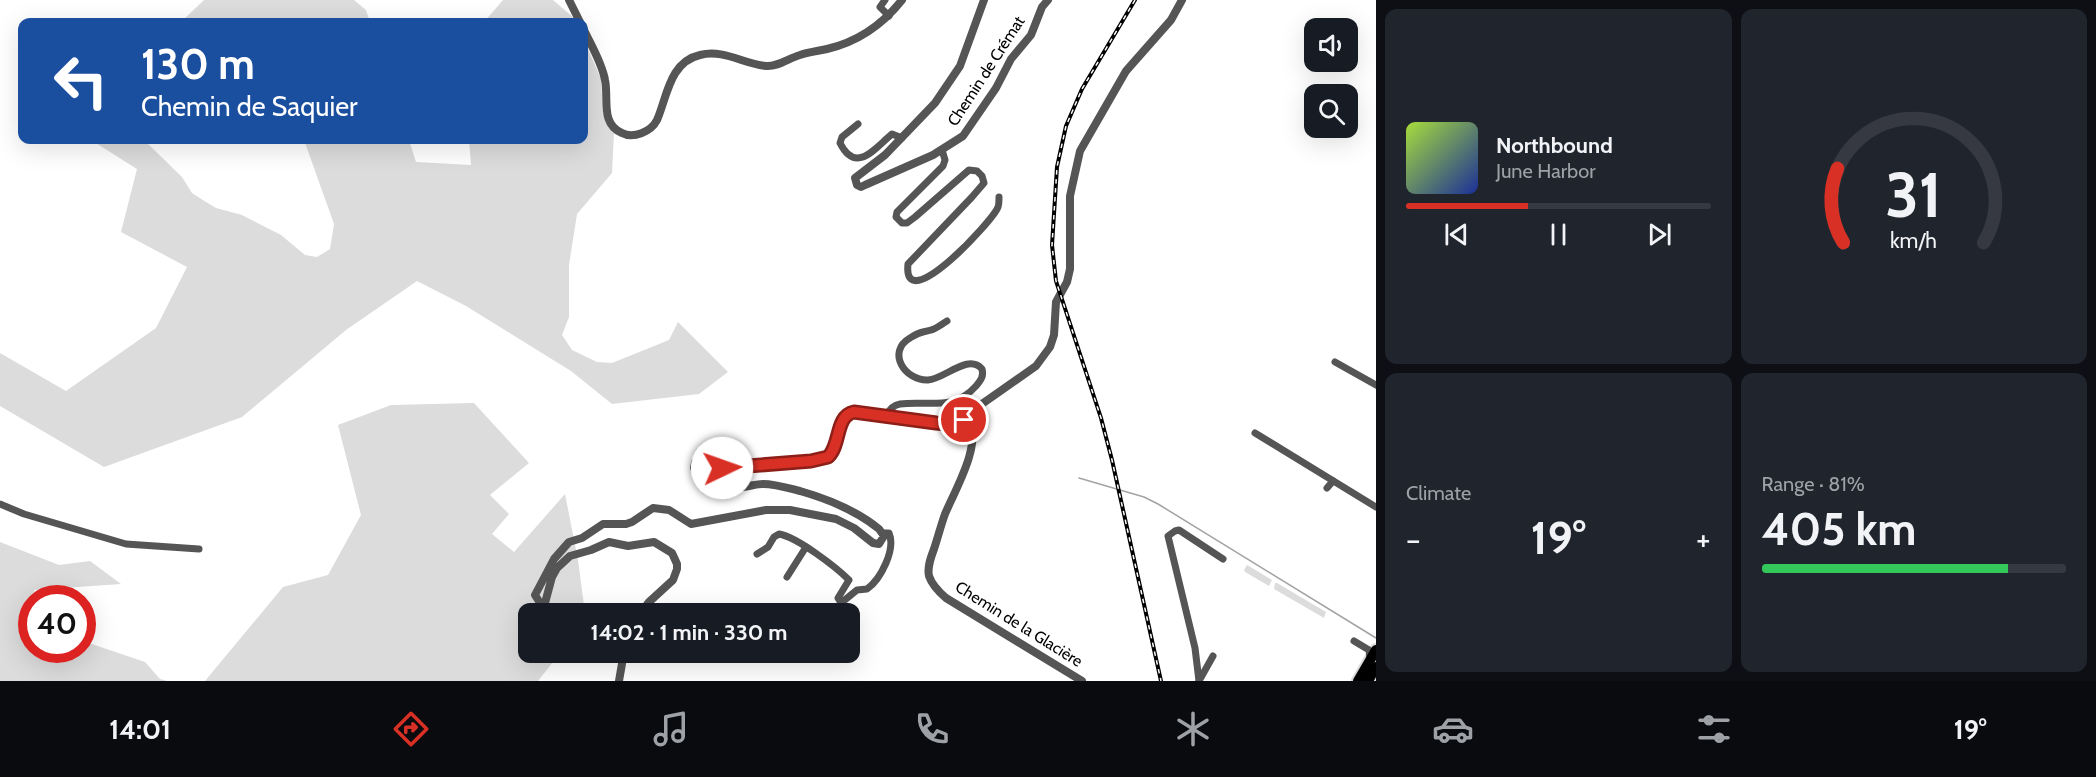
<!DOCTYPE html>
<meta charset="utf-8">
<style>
:root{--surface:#171b24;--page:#20242c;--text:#f1f3f6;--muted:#9ea1a6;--line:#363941;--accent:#d93025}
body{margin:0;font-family:Cabin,sans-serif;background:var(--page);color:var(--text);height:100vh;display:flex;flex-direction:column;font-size:22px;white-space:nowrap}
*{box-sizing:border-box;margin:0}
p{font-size:20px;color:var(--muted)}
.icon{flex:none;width:33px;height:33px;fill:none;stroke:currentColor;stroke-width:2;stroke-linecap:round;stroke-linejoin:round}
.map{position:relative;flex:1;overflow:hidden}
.sheet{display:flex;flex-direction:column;gap:9px;padding:9px;background:#0d0f14;width:720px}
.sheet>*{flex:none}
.banner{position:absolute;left:18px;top:18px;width:570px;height:126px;border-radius:12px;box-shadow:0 6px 24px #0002;background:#1a4fa0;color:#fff;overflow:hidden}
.controls{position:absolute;left:1304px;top:18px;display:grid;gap:12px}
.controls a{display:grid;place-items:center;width:54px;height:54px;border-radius:12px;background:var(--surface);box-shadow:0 6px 24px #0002;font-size:30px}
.speed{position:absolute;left:18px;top:585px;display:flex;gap:12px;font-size:30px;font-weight:700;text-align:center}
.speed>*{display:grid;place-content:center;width:78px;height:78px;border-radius:50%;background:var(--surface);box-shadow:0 6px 24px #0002;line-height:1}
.speed .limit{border:9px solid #d22;background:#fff;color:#111}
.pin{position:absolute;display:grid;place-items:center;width:51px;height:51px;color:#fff;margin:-26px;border:3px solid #fff;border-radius:50%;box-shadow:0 2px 6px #0007}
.me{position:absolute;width:66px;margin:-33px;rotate:87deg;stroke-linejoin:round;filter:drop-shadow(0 0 4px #0008)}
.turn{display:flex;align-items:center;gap:21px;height:126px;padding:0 24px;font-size:27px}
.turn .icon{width:78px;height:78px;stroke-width:2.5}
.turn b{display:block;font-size:42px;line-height:51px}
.big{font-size:45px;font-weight:700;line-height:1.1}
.sheet .tile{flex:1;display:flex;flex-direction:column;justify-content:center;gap:9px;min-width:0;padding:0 21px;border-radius:12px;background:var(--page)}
.sheet .dial{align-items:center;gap:0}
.dial svg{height:156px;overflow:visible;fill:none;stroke:var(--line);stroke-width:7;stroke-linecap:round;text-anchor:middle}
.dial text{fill:var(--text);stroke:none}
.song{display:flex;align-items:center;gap:18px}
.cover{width:72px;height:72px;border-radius:9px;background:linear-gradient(135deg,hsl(80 70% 55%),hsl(230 70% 35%))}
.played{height:6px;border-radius:3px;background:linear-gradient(90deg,var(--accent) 40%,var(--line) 40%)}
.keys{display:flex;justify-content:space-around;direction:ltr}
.heat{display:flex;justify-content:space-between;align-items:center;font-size:33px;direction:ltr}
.charge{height:9px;border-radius:4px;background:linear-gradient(90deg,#34c759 81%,var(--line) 0)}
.sheet .tiles{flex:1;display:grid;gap:9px;grid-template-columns:repeat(2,1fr)}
.trip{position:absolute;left:518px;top:603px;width:342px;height:60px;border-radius:12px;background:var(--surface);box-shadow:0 6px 24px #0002;font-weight:700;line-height:60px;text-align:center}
.menu{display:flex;height:96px;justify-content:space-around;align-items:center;background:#090b0e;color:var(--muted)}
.menu .icon{width:42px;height:42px}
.menu .active{color:var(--accent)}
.menu b{font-size:27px;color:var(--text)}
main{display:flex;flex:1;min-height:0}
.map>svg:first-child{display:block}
</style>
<main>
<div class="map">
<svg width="1376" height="681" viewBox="0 0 1376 681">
<rect width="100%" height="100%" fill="#fff"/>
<g fill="#dcdcdc">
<path d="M204,0h150l12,10 4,12h-189z"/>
<path d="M503,0h50l21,18 1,4h-91z"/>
<path d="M584,40l17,39 2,33 11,21 -2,40 -35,41 -8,51v52l-7,18 10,15 25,12 15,1 57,-23 9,-18 50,50 -29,22 -87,10 -41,-33 -105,-65 -49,-25 -71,49 -104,87 -138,50 -104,-61v-53l66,38 90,-63 31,-61 -66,-35 16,-63 -46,-29h53l38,37 10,16 14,9 10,6 26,7 39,20 24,20 12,2 13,-8 4,-25 -30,-84h105l7,22 55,3 -2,-25h115z"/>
<path d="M474,403l55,60 -39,32 19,19 -17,20 22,18 51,-58 13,66 7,53 -57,1v38l32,1 -22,28h-333l78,-94 45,-12 33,-60 -23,-90 53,-20z"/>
<path d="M0,542l59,23 31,-4 31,23 -87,6 2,8h-4v52h50l1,-9 62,21 15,17 7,2h-167z"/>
<path d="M1247,565l25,15 -3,6 -24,-14 -1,-2z"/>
<path d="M1275,583h2l49,29 -2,6 -50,-29z"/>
</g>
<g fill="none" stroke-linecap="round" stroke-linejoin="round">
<path stroke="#a3a3a3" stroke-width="1.5" d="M1079,478l65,19 14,7 218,134"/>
<g stroke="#dbdbdb" stroke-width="14">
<g id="primary">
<path d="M1358,681l18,-31"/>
<path d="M1368,681l8,-14"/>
</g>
</g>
<g stroke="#555" stroke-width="7">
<path d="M885,0l-5,7 9,9"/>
<path d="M858,124l-16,13 -2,6c16,32 35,5 52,-9l10,4"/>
<path d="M942,150l3,10 -2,6 -46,46 -1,5 6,6h5l8,-6 54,-47 8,1 5,5 2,7 -12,14 -64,67c-6,55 85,-43 90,-57 1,-1 1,-9 1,-10"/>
<path d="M1335,362l41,23"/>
<path d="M886,416c3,-6 7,-11 14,-12 28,-4 53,8 76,-18 5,-6 8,-10 6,-17 -14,-16 -37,10 -54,11 -23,1 -42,-28 -18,-42 10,-7 11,-5 21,-8 5,-1 11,-6 16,-9"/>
<path d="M1255,433l121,74"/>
<path d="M1327,488l6,-7"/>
<path d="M0,504l24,10 102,30 73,5"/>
<path d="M757,554l11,-7 6,-10 5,-3c18,3 57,33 70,46l-11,18 3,5 16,-13 10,-1c14,-10 29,-40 22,-56h-6"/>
<path d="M787,577l19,-30"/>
<path d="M1354,641l15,9 1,9"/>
<path d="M1199,681l-4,-33 -27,-112 7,-5 4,-1 44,29"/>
<path d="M1199,681l14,-25"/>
</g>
<g stroke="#555" stroke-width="8">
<path d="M569,0l11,22"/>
<path d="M984,0l-24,66 -25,37 -50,52 -30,23 2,7 4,2 4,-2 68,-30 30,-19 33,-48 15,-29 20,-24 11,-28 6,-7"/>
<path d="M584,30c7,15 18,33 21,50 4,18 -5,44 17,53 11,6 29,-1 35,-13 10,-22 12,-58 43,-65 24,-6 43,9 66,11 12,1 23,-8 34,-11 9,-3 18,-4 27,-6 30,-7 56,-25 75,-49"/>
<path d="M969,419l10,-13 57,-40 14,-19 4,-12 2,-33 11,-20 3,-13v-73l10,-45 46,-80 45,-51 11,-20"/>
<path d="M969,419c13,26 -13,69 -24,95 -4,11 -7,23 -11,35 -3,8 -7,18 -5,27 3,9 10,16 17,22l136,83"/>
<path d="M640,614l9,-12 24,-22 4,-11v-5l-5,-11 -18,-11 -26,4 -19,-4 -18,8 -21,6 -13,12 -5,9 -7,26h-5l-5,-8 19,-36 15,-17 13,-4 21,-14h23l6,-2 21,-14 16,2 22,14 75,-14h24l46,9 18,9 19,15 6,1 5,-8 -5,-7c-22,-18 -51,-30 -79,-38 -12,-3 -25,-7 -37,-7 -8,0 -15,3 -23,3 -15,-1 -38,-5 -46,-19l1,-6 7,-1 20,7 101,-9c18,-7 15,-28 22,-43l9,-4 93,12 22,-5"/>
<path d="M619,681l5,-29"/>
</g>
<use href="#primary" stroke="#000" stroke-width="10"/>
<g stroke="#000" stroke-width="4">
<path id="rail" d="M1135,0l-53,89 -16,37 -9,41 -5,78 4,36 45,137 11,42 49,221"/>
</g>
<use href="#rail" stroke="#fff" stroke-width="1.5" stroke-dasharray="4.5" stroke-linecap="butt"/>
</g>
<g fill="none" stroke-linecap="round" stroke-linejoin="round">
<g stroke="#8d1f18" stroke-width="15">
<path id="route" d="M722,468l89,-7 17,-4c13,-12 7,-41 26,-45l82,11 11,1 17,-4"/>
</g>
<use href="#route" stroke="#d93025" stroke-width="10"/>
</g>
<g text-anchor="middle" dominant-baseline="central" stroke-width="4.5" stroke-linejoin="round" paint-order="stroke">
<g font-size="16" fill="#000" stroke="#fff">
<text transform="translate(986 71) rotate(-57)">Chemin de Crémat</text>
<text transform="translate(1019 624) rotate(32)">Chemin de la Glacière</text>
</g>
</g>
</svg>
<div class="controls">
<a><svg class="icon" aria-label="sound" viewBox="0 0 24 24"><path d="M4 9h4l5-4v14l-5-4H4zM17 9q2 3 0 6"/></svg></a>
<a><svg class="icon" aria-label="search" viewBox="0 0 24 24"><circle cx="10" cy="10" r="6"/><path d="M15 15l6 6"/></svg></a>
</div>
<div class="speed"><div class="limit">40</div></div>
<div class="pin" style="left:964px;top:420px;background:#d93025"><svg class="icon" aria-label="arrive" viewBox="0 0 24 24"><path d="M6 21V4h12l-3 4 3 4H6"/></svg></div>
<svg class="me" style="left:722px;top:468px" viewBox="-20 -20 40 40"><circle r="19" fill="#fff"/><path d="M0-13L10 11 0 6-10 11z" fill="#d93025"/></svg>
<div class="trip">14:02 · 1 min · 330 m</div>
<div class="banner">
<div class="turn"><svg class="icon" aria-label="left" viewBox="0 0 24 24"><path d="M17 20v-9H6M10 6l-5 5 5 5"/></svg><div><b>130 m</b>Chemin de Saquier</div></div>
</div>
</div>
<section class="sheet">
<div class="tiles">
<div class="tile">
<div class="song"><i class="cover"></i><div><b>Northbound</b><p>June Harbor</p></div></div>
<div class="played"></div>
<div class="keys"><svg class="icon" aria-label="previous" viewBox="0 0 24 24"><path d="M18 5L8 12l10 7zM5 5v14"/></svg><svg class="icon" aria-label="pause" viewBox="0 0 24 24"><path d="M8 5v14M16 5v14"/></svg><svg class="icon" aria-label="next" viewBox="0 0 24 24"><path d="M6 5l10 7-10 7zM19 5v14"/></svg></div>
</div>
<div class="tile dial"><svg viewBox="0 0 100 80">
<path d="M14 69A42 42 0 1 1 86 69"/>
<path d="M14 69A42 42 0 0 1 11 31" stroke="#d93025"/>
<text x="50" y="56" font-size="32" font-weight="700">31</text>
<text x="50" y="72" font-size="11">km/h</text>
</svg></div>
<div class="tile"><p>Climate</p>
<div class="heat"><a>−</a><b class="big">19°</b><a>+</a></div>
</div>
<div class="tile"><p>Range · 81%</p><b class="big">405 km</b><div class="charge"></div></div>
</div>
</section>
</main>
<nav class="menu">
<b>14:01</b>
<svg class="icon active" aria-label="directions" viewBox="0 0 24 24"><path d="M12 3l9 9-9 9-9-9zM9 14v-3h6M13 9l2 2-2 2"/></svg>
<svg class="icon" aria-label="music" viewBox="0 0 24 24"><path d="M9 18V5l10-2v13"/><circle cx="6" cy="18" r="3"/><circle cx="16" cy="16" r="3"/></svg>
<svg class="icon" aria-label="phone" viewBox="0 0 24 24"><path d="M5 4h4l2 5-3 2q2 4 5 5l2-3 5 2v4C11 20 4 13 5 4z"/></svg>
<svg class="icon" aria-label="climate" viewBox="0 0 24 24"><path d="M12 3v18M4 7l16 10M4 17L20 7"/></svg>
<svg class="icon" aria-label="car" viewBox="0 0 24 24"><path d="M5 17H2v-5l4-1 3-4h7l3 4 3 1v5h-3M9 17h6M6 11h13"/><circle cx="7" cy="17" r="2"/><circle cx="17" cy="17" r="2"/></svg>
<svg class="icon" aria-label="filters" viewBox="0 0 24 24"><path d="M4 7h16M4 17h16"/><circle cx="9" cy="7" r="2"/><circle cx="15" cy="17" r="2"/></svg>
<b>19°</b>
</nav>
